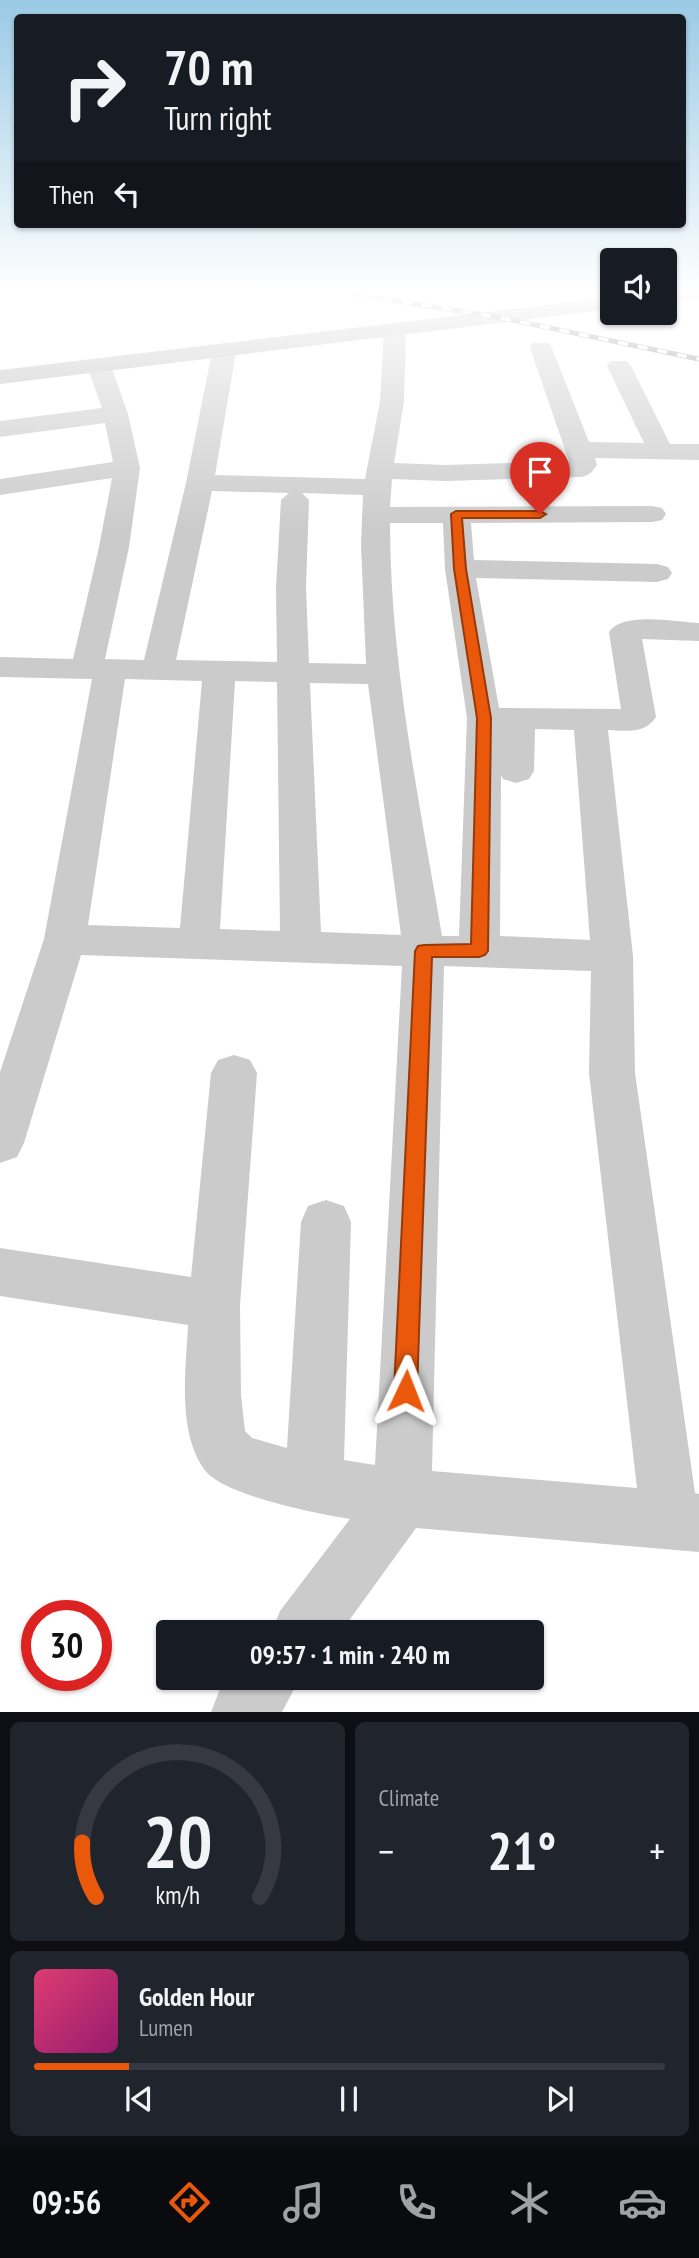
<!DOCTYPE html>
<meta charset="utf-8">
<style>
:root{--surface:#171b24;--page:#20242c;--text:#f1f3f6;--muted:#9ea1a6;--line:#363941;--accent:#ea580c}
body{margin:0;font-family:"PT Sans Narrow",sans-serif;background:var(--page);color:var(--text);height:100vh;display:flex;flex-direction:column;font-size:26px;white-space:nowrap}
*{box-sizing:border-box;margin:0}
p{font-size:23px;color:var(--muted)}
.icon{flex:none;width:38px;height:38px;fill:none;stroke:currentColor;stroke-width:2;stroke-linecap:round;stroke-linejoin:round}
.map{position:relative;height:1712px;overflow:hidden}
.side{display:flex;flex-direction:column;gap:10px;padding:10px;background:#0d0f14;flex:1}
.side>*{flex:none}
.hud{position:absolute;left:14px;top:14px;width:672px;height:214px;border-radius:7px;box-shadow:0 2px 5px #0004;background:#171b24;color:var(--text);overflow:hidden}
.buttons{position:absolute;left:600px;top:248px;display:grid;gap:14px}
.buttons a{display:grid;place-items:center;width:77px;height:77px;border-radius:7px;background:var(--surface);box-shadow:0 2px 5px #0004;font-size:35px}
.speed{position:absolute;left:21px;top:1600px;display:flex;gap:14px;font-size:35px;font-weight:700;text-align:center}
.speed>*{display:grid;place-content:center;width:91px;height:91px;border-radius:50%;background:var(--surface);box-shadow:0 2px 5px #0004;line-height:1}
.speed .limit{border:10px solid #d22;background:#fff;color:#111}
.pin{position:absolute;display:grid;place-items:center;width:60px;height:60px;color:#fff;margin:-72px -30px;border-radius:50% 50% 50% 0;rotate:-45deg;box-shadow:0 0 7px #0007}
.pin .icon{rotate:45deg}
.me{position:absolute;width:77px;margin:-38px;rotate:2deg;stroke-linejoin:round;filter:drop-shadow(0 0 5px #0008)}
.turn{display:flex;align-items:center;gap:24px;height:147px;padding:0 35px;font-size:32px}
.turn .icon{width:91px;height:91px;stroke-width:2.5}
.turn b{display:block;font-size:49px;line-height:60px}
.then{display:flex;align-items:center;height:66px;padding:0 35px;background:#0003;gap:14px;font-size:26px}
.big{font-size:52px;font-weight:800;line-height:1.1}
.side .card{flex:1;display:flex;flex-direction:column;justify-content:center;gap:10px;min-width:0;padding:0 24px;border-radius:10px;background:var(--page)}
.side .dial{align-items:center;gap:0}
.dial svg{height:182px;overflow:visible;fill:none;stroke:var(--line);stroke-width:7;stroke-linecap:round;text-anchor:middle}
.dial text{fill:var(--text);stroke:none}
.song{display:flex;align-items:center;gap:21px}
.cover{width:84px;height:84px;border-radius:10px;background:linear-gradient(135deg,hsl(340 70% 55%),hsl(320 70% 35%))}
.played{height:7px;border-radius:4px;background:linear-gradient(90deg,var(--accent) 15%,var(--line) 15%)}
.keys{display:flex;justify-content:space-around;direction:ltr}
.heat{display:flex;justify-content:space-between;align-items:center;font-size:38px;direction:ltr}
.side .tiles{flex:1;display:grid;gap:10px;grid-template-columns:1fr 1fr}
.card:last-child{grid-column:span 2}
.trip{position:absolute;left:156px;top:1620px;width:388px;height:70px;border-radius:7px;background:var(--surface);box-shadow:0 2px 5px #0004;font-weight:800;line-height:70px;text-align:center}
.dock{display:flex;height:112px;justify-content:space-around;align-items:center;background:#090b0e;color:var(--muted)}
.dock .icon{width:49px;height:49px}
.dock .current{color:var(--accent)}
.dock b{font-size:32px;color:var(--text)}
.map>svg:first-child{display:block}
</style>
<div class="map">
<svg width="699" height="1712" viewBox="0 0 699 1712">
<rect width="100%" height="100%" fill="#fff"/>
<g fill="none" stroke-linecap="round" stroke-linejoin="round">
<g fill="#cbcbcb" fill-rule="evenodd">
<path d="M395,323l8,2 3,5 -2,71 -10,62 52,2 123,-4 -39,-113 3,-5h16l3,5 37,94 55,1 -37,-77 4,-5h16l4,5 39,78h29v16l-104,-2 2,7c-5,7 -7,10 -16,12l-135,4 -54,-2 -2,28 262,-1 10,2 4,6 -4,6 -10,2 -181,1 3,37 183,4 11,3 4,6 -4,6 -11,3 -181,-4 23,130 122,1 -12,-77c14,-21 66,-10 90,-9v18l-57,-2 14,78c-11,17 -29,14 -48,13l25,226 2,117 60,420 4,1v58l-283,-24 -76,105h-69l9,-22 70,-92c-32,-5 -129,-24 -146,-50 -27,-39 -18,-99 -16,-144l-188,-29v-48l191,29 20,-204 7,-13 16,-5 16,5 7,13 -17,232 1,90 4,36 7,7 35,10 14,-226 7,-16 18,-6 18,6 7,16 -7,238 31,5 27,-499 -321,-11 -57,188 -7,14 -17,6v-91l44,-133 48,-260 -92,-2v-20l73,2 26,-112 13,-69 -112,17v-16l113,-17 -8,-39 -105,14v-16l102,-13 -15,-42 4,-5h16l4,5 17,48 12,54 -11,79 -24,112 39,1 42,-177 26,-131 4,-5h16l4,5 -21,123 150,4 15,-78 4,-71 3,-5zM212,491l77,2 -8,7 -5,88 1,74 -101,-2zM302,493l61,2 -2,50 5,119 -57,-1 -3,-75 3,-88zM390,523h53l2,46 22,149 -8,218h-17c-23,-137 -52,-274 -52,-413zM125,679l77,2 -22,247 -92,-3zM235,681l42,1 3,249 -60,-2zM310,683l58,1 33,251 -80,-3zM535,729l39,1 16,210 -90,-4 1,-161 2,4 13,4 13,-4 5,-8zM444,966l147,5 -2,102 48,415 -205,-17z"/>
<path d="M228,1678h72l-18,34h-71l9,-23z"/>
</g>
<g fill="#b8b8b8" fill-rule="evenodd">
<path d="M699,289v10l-34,4v-12z"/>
<path d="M612,297v12l-612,75v-14z"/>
</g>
<g stroke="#838383" stroke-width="5">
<path id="rail" d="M323,289l174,28 202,42"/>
</g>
<use href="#rail" stroke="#fff" stroke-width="3.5" stroke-dasharray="10" stroke-linecap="butt"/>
</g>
<linearGradient id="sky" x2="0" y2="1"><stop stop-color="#9acae5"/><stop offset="0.55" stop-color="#fff"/><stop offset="1" stop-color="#fff" stop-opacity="0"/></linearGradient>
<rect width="699" height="529" fill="url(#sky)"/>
<path fill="#ea580c" stroke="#983908" stroke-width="2" d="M456,511h84l6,3 -6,4h-78l4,51 25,149 -3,233 -3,4 -6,2h-47l-15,434 -3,8 -8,3 -8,-3 -4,-8 21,-440 3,-5 6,-1 47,-1 6,-226 -23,-149 -3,-55z"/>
</svg>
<div class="buttons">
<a><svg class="icon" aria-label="sound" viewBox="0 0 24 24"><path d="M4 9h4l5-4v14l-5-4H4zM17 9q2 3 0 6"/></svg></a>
</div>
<div class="speed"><div class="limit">30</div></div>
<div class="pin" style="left:540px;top:514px;background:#d93025"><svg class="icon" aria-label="arrive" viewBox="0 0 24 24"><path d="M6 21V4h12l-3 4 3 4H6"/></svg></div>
<svg class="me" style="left:406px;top:1391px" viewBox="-20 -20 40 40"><path d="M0-17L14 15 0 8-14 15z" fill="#ea580c" stroke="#fff" stroke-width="4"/></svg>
<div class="trip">09:57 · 1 min · 240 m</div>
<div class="hud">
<div class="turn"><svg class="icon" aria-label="right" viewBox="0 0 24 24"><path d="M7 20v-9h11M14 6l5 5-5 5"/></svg><div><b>70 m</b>Turn right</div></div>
<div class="then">Then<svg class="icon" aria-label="left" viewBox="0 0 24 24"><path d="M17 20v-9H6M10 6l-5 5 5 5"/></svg></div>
</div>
</div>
<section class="side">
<div class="tiles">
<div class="card dial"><svg viewBox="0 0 100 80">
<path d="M14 69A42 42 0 1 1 86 69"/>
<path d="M14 69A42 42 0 0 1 8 45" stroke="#ea580c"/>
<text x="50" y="56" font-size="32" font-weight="700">20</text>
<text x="50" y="72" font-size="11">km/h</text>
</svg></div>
<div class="card"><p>Climate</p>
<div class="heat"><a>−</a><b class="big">21°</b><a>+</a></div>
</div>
<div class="card">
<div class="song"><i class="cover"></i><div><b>Golden Hour</b><p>Lumen</p></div></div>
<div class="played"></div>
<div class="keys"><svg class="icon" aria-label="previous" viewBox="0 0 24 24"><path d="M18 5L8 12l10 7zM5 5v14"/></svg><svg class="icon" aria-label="pause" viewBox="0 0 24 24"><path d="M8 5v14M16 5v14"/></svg><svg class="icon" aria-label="next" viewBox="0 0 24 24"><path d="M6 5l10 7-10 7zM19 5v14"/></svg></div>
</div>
</div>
</section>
<nav class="dock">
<b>09:56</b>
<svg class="icon current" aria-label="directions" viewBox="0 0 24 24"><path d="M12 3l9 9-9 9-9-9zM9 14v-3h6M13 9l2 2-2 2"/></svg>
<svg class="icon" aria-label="music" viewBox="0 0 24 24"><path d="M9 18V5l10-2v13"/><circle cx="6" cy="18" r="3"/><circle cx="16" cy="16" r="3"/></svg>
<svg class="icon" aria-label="phone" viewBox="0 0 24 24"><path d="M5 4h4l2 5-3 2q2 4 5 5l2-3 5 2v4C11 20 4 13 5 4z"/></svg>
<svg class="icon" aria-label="climate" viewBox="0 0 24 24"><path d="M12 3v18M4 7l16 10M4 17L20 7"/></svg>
<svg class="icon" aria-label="car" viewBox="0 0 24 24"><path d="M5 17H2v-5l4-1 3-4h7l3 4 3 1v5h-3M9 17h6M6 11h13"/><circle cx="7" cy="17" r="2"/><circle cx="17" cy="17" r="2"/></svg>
</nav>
